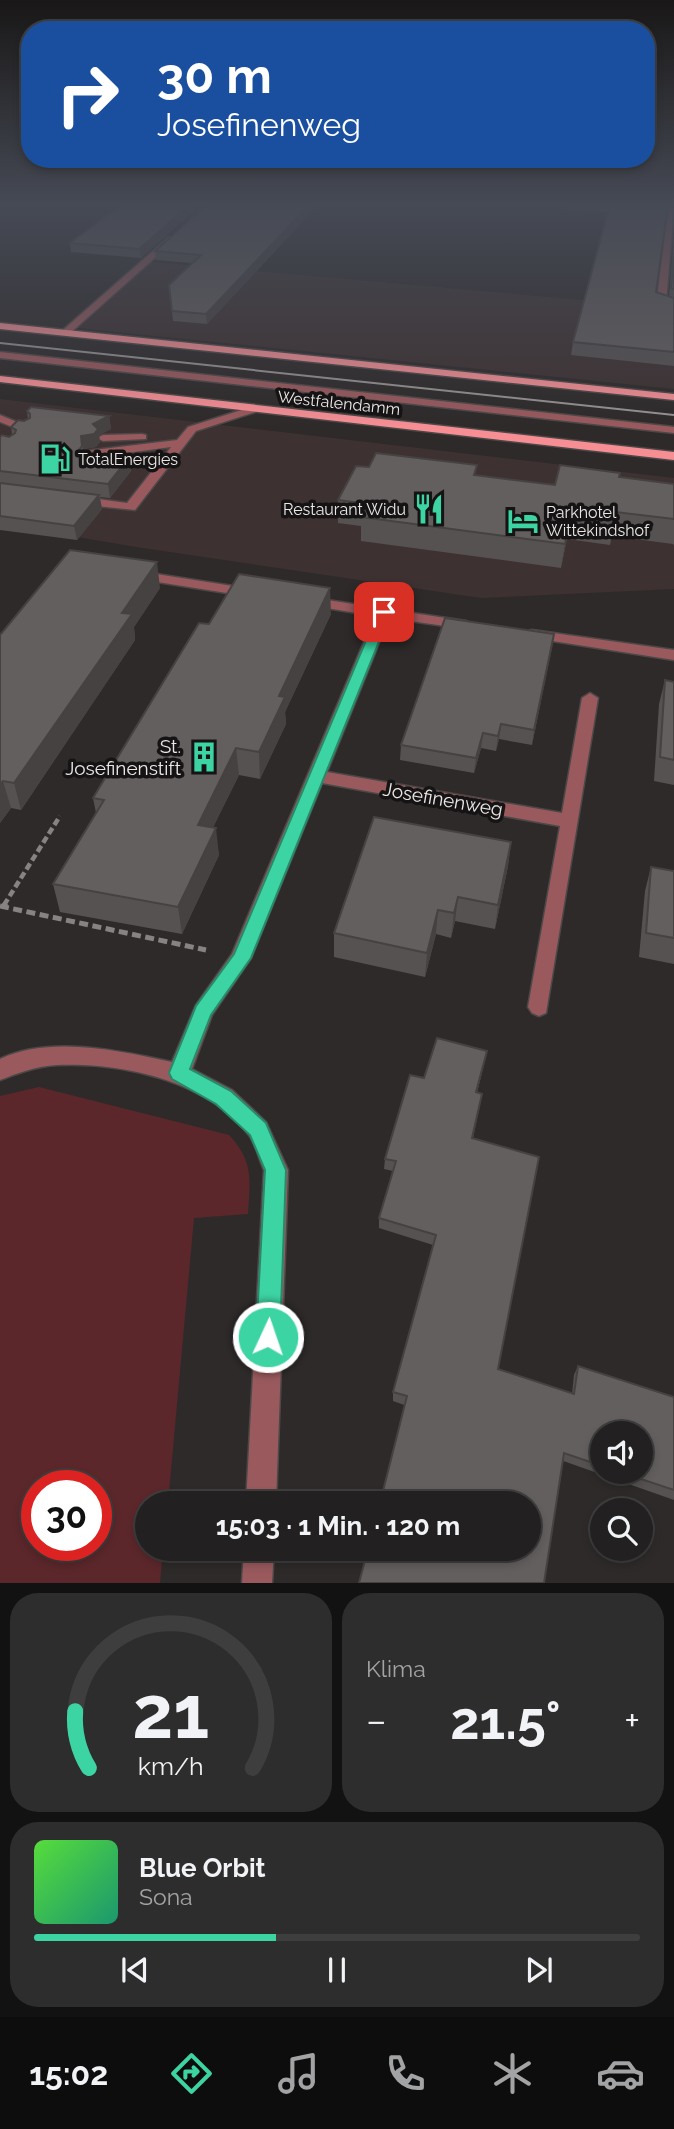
<!DOCTYPE html>
<html lang="de">
<meta charset="utf-8">
<style>
:root{--surface:#222020;--page:#2e2d2d;--text:#f1f3f6;--muted:#a2a3a5;--line:#3f3e3e;--accent:#3dd4a3}
body{margin:0;font-family:Raleway,sans-serif;background:var(--page);color:var(--text);height:100vh;display:flex;flex-direction:column;font-size:26px;white-space:nowrap}
*{box-sizing:border-box;margin:0}
p{font-size:23px;color:var(--muted)}
.icon{flex:none;width:38px;height:38px;fill:none;stroke:currentColor;stroke-width:2;stroke-linecap:round;stroke-linejoin:round}
.map{position:relative;height:1583px;overflow:hidden}
.panel{display:flex;flex-direction:column;gap:10px;padding:10px;background:#131212;flex:1}
.panel>*{flex:none}
.banner{position:absolute;left:21px;top:21px;width:634px;height:147px;border-radius:28px;box-shadow:0 4px 10px #0003,0 0 0 2px var(--line);background:#1a4fa0;color:#fff;overflow:hidden}
.fabs{position:absolute;left:590px;top:1421px;display:grid;gap:14px}
.fabs a{display:grid;place-items:center;width:63px;height:63px;border-radius:50%;background:var(--surface);box-shadow:0 4px 10px #0003,0 0 0 2px var(--line);font-size:35px}
.speed{position:absolute;left:21px;top:1470px;display:flex;gap:14px;font-size:35px;font-weight:700;text-align:center}
.speed>*{display:grid;place-content:center;width:91px;height:91px;border-radius:50%;background:var(--surface);box-shadow:0 4px 10px #0003,0 0 0 2px var(--line);line-height:1}
.speed .limit{border:10px solid #d22;background:#fff;color:#111}
.pin{position:absolute;display:grid;place-items:center;width:60px;height:60px;color:#fff;margin:-30px;border-radius:14px;box-shadow:0 4px 10px #0006}
.me{position:absolute;width:77px;margin:-38px;rotate:3deg;stroke-linejoin:round;filter:drop-shadow(0 0 5px #0008)}
.turn{display:flex;align-items:center;gap:24px;height:147px;padding:0 21px;font-size:32px}
.turn .icon{width:91px;height:91px;stroke-width:2.5}
.turn b{display:block;font-size:49px;line-height:60px}
.big{font-size:52px;font-weight:700;line-height:1.1}
.panel .card{flex:1;display:flex;flex-direction:column;justify-content:center;gap:10px;min-width:0;padding:0 24px;border-radius:28px;background:var(--page)}
.panel .dial{align-items:center;gap:0}
.dial svg{height:182px;overflow:visible;fill:none;stroke:var(--line);stroke-width:7;stroke-linecap:round;text-anchor:middle}
.dial text{fill:var(--text);stroke:none}
.song{display:flex;align-items:center;gap:21px}
.cover{width:84px;height:84px;border-radius:10px;background:linear-gradient(135deg,hsl(110 70% 55%),hsl(160 70% 35%))}
.played{height:7px;border-radius:4px;background:linear-gradient(90deg,var(--accent) 40%,var(--line) 40%)}
.keys{display:flex;justify-content:space-around;direction:ltr}
.heat{display:flex;justify-content:space-between;align-items:center;font-size:38px;direction:ltr}
.panel .tiles{flex:1;display:grid;gap:10px;grid-template-columns:1fr 1fr}
.card:last-child{grid-column:span 2}
.trip{position:absolute;left:135px;top:1491px;width:406px;height:70px;border-radius:35px;background:var(--surface);box-shadow:0 4px 10px #0003,0 0 0 2px var(--line);font-weight:700;line-height:70px;text-align:center}
.tabs{display:flex;height:112px;justify-content:space-around;align-items:center;background:#0e0d0d;color:var(--muted)}
.tabs .icon{width:49px;height:49px}
.tabs .selected{color:var(--accent)}
.tabs b{font-size:32px;color:var(--text)}
.map>svg:first-child{display:block}
</style>
<div class="map">
<svg width="674" height="1583" viewBox="0 0 674 1583">
<rect width="100%" height="100%" fill="#2e2a2a"/>
<g fill="#3d3131">
<path d="M151,262l523,46v81l-597,-61z"/>
<path d="M0,399l674,79v111l-193,9 -345,-51 -136,-23z"/>
</g>
<path fill="#5b272b" fill-rule="evenodd" d="M39,1087l190,48c25,27 21,44 19,79l-54,4 -26,285h-21v46h16l-3,34h-160v-487zM37,1486h59v59h-59z"/>
<g fill="none" stroke-linecap="round" stroke-linejoin="round">
<g stroke="#4c4848" stroke-width="3">
<g id="minor">
<path d="M669,204h5l-8,99h8v6l-18,-4z"/>
<path d="M169,237l7,2 -108,96h-6v-4z"/>
<path d="M0,352l674,75v6l-674,-75z"/>
<path d="M254,406l4,1v4l-62,20 -61,79 -59,-6 -6,-4 6,-4 51,7 44,-56 -82,11 -4,-1v-6l92,-11 11,-13z"/>
<path d="M0,415l29,12 2,2 -6,3 -25,-10z"/>
<path d="M142,434l4,1v4l-43,2 -6,-3 6,-3z"/>
<path d="M137,571l115,18 7,4 -7,4 -120,-19v-6z"/>
<path d="M307,597l159,24 7,4 -7,4 -77,-11 -62,154 235,41 20,-115 8,-5 8,5 -52,315 -7,3 -7,-3 -4,-6 32,-181 -238,-43 -71,175 -39,57 -20,54 40,21 34,32 22,48 -12,333h-30l18,-333c-5,-11 -8,-25 -15,-35 -41,-54 -127,-73 -192,-70 -20,1 -39,8 -57,15v-21c50,-24 121,-8 172,3l24,-57 36,-51 143,-338 -73,-12 -2,-3z"/>
<path d="M532,630l142,20v10l-147,-23 -2,-3 2,-3z"/>
<path d="M244,1549h30l-2,34h-30z"/>
</g>
</g>
<g stroke="#4c4848" stroke-width="3">
<g id="major">
<path d="M0,323l674,71v6l-674,-71z"/>
<path d="M0,376l674,76v8l-674,-78z"/>
</g>
</g>
<path stroke="#878383" stroke-width="4.5" stroke-dasharray="7 3.5" stroke-linecap="butt" d="M4,905l56,-89"/>
<g stroke="#878383" stroke-width="5" stroke-dasharray="9 4.5" stroke-linecap="butt">
<path d="M0,906l206,44"/>
<path d="M3,907l3,-4"/>
</g>
<use href="#minor" fill="#99595d" fill-rule="evenodd"/>
<use href="#major" fill="#f68e94" fill-rule="evenodd"/>
<path stroke="#969292" stroke-width="2" d="M0,343l674,72"/>
</g>
<g fill="#565252" fill-rule="evenodd">
<path d="M202,204l-61,54 -70,-6 -1,-9z"/>
<path d="M208,204h111l-112,120 -34,-3 -4,-36 23,-22 -36,-3 -1,-9z"/>
<path d="M566,204h102l-12,88 13,5 5,-60v129l-103,-11 2,-13 35,-130 -43,-3z"/>
<path d="M27,411l82,5 2,13 -12,6 1,7 -4,5 -13,2v2l46,6 2,14 -21,27 -10,-1 2,12 -25,31 -77,-10v-93h9l3,-3 -1,-7 17,-8z"/>
<path d="M369,467l107,8 79,10 64,-8 55,7v62l-1,-2 -61,-8 -2,9 -43,-6 -6,29 -200,-27v-15l-23,-3v-23z"/>
<path d="M160,588l-26,39 1,13 -114,170 -10,-2 -11,15v-188z"/>
<path d="M331,614l-46,98 1,12 -26,55 -21,-4 -26,52 6,28 -37,79 -122,-22 -7,-28 43,-71 -3,-15 116,-174z"/>
<path d="M554,634l-22,111 -33,-6 -3,12 -15,-3 -7,25 -74,-13 1,-15z"/>
<path d="M665,680l9,2v103l-20,-4 5,-77z"/>
<path d="M511,842l-3,24 -13,63 -40,-8 -4,17 -15,-4 -11,43 -91,-20v-24z"/>
<path d="M651,867l23,4v93l-35,-7 6,-66z"/>
<path d="M487,1051l-10,42 5,1 -9,44 25,231 74,25 2,-19 4,-9 96,31v103l-281,-99v-9l40,-147 -54,-17v-10l14,-47 -9,-2 1,-10 39,-81zM602,1433l38,39h-38z"/>
</g>
<g fill="#464242">
<path d="M191,204h11l-61,54 -2,-9z"/>
<path d="M310,204h9l-112,120 -1,-10z"/>
<path d="M109,416l2,13 -12,6 1,7 -4,5 -13,2 -2,-13 12,-12z"/>
<path d="M129,457l2,14 -21,27 -2,-14z"/>
<path d="M99,495l3,14 -25,31 -3,-14z"/>
<path d="M571,516l-4,23 -6,29 4,-24z"/>
<path d="M157,562l3,26 -26,39 1,13 -114,170 -7,-27 108,-170z"/>
<path d="M330,588l1,26 -46,98 1,12 -26,55 -1,-27 20,-56z"/>
<path d="M554,634l-2,14 -20,97 2,-15z"/>
<path d="M501,724l-2,15 -3,12 2,-15z"/>
<path d="M483,733l-2,15 -7,25 2,-15z"/>
<path d="M236,748l3,27 -38,77 -3,-27z"/>
<path d="M3,781l8,27 -11,15v-38z"/>
<path d="M216,828l3,27 -37,79 -4,-27z"/>
<path d="M511,842l-3,24 -13,63 3,-24z"/>
<path d="M458,897l-3,24 -4,17 3,-25z"/>
<path d="M438,910l-2,24 -11,43 2,-24z"/>
<path d="M487,1051l-2,11 -11,41 2,-11z"/>
</g>
<g fill="#645f5f" stroke="#464242" stroke-width="2">
<path d="M122,204h69l-52,45 -69,-6z"/>
<path d="M208,204h102l-104,110 -34,-3 -3,-26 32,-30 -46,-4z"/>
<path d="M610,204h58l-12,88 18,6v54l-101,-10z"/>
<path d="M674,253v36l-3,-1z"/>
<path d="M31,407l78,9 -16,8 5,5 -4,5 -13,2 1,10 -4,5 51,6 -21,27 -108,-13v-34l2,-2 7,2 6,-4 1,-3 -5,-3 7,-7 6,1 6,-3v-4l-3,-3z"/>
<path d="M376,453l101,12 -3,10 81,10 5,-20 60,8 -1,4 55,7v35l-58,-7 -1,9 -44,-5 -6,28 -204,-27 7,-13 -30,-4 18,-34 13,1z"/>
<path d="M0,483l99,12 -25,31 -74,-10z"/>
<path d="M70,550l87,12 -35,51 10,1 -118,169 -11,-2 -3,4v-150z"/>
<path d="M239,574l91,14 -51,108 6,1 -26,55 -23,-4 -38,77 18,3 -38,79 -125,-23 51,-84 -11,-2 106,-175 10,1z"/>
<path d="M445,618l109,16 -20,96 -33,-6 -3,12 -15,-3 -7,25 -75,-13z"/>
<path d="M665,680l9,2v78l-14,-3z"/>
<path d="M374,817l137,25 -13,63 -40,-8 -4,16 -16,-3 -11,43 -93,-20z"/>
<path d="M651,867l23,4v67l-28,-5z"/>
<path d="M437,1038l50,13 -11,41 6,2 -10,44 67,19 -41,212 76,25 4,-28 96,31v93l-54,-18h20v-39h-38v33l-38,-13 -20,130h-185l9,-34h160v-46h-148l27,-107 -14,-4 43,-157 -57,-17 17,-57 -11,-2 25,-84 14,3z"/>
</g>
<linearGradient id="sky" x2="0" y2="1"><stop stop-color="#191717"/><stop offset="0.48" stop-color="#464a55"/><stop offset="1" stop-color="#464a55" stop-opacity="0"/></linearGradient>
<rect width="674" height="426" fill="url(#sky)"/>
<path fill="#3dd4a3" stroke="#288a6a" stroke-width="2" d="M384,608l7,4 -140,346 -40,57 -21,54 41,22 35,32 20,47 -6,167 -3,8 -9,4 -8,-4 -4,-8 9,-167 -15,-35 -34,-31 -44,-25 -3,-6 27,-67 38,-52 144,-342z"/>
<defs>
<g id="fuel-bare" transform="scale(2.415)"><path d="M-5.5-6h7V0h2V4h1.3V-2.5L3-4.5l.8-.8L6-3V5H2.5V1h-1V6h-7ZM-4.2-4.7v3.2H.2V-4.7Z" fill="#3dd4a3" stroke="#151313" stroke-width="2.5" paint-order="stroke"/></g>
<g id="restaurant-bare" transform="scale(2.415)"><path d="M-5-6h1v4h1v-4h1v4h1v-4h1v5L-1.5 .5V6h-2V.5L-5-1ZM5-6V6H3V1.5H1.5Q1.5-4 5-6Z" fill="#3dd4a3" stroke="#151313" stroke-width="2.5" paint-order="stroke"/></g>
<g id="hotel-bare" transform="scale(2.415)"><path d="M-6-4.5h1.5V1H6V5H4.5V3h-9V5H-6ZM-4 0a1.8 1.8 0 1 1 3.6 0ZM.5 0V-2.5h3Q6-2.5 6 0Z" fill="#3dd4a3" stroke="#151313" stroke-width="2.5" paint-order="stroke"/></g>
<g id="building-bare" transform="scale(2.415)"><path d="M-4-6H4V6H1V3H-1V6H-4ZM-2.5-4.3h1.7v1.8h-1.7ZM.8-4.3h1.7v1.8H.8ZM-2.5-1h1.7V.8h-1.7ZM.8-1h1.7V.8H.8Z" fill="#3dd4a3" stroke="#151313" stroke-width="2.5" paint-order="stroke"/></g>
</defs>
<g fill-rule="evenodd">
<use href="#fuel-bare" x="55" y="459"/>
<use href="#restaurant-bare" x="429" y="509"/>
<use href="#hotel-bare" x="523" y="521"/>
<use href="#building-bare" x="204" y="757"/>
</g>
<g text-anchor="middle" dominant-baseline="central" stroke-width="7" stroke-linejoin="round" paint-order="stroke">
<g font-size="16" fill="#ebe7e7" stroke="#151313">
<text transform="translate(339 403) rotate(6)">Westfalendamm</text>
</g>
<g font-size="16" fill="#ebe7e7" stroke="#151313" text-anchor="start">
<text x="78" y="459">TotalEnergies</text>
<text x="406" y="509" text-anchor="end">Restaurant Widu</text>
<text x="546" y="512">Parkhotel<tspan x="546" dy="18">Wittekindshof</tspan></text>
</g>
<g font-size="19" fill="#ebe7e7" stroke="#151313" text-anchor="end">
<text x="181" y="746">St.<tspan x="181" dy="22">Josefinenstift</tspan></text>
</g>
<g font-size="19" fill="#ebe7e7" stroke="#151313">
<text transform="translate(443 799) rotate(10)">Josefinenweg</text>
</g>
</g>
</svg>
<div class="fabs">
<a><svg class="icon" aria-label="sound" viewBox="0 0 24 24"><path d="M4 9h4l5-4v14l-5-4H4zM17 9q2 3 0 6"/></svg></a>
<a><svg class="icon" aria-label="search" viewBox="0 0 24 24"><circle cx="10" cy="10" r="6"/><path d="M15 15l6 6"/></svg></a>
</div>
<div class="speed"><div class="limit">30</div></div>
<div class="pin" style="left:384px;top:612px;background:#d93025"><svg class="icon" aria-label="arrive" viewBox="0 0 24 24"><path d="M6 21V4h12l-3 4 3 4H6"/></svg></div>
<svg class="me" style="left:268px;top:1337px" viewBox="-20 -20 40 40"><circle r="17" fill="#3dd4a3" stroke="#fff" stroke-width="3"/><path d="M0-11L8 9 0 5-8 9z" fill="#fff"/></svg>
<div class="trip">15:03 · 1 Min. · 120 m</div>
<div class="banner">
<div class="turn"><svg class="icon" aria-label="right" viewBox="0 0 24 24"><path d="M7 20v-9h11M14 6l5 5-5 5"/></svg><div><b>30 m</b>Josefinenweg</div></div>
</div>
</div>
<section class="panel">
<div class="tiles">
<div class="card dial"><svg viewBox="0 0 100 80">
<path d="M14 69A42 42 0 1 1 86 69"/>
<path d="M14 69A42 42 0 0 1 8 44" stroke="#3dd4a3"/>
<text x="50" y="56" font-size="32" font-weight="700">21</text>
<text x="50" y="72" font-size="11">km/h</text>
</svg></div>
<div class="card"><p>Klima</p>
<div class="heat"><a>−</a><b class="big">21.5°</b><a>+</a></div>
</div>
<div class="card">
<div class="song"><i class="cover"></i><div><b>Blue Orbit</b><p>Sona</p></div></div>
<div class="played"></div>
<div class="keys"><svg class="icon" aria-label="previous" viewBox="0 0 24 24"><path d="M18 5L8 12l10 7zM5 5v14"/></svg><svg class="icon" aria-label="pause" viewBox="0 0 24 24"><path d="M8 5v14M16 5v14"/></svg><svg class="icon" aria-label="next" viewBox="0 0 24 24"><path d="M6 5l10 7-10 7zM19 5v14"/></svg></div>
</div>
</div>
</section>
<nav class="tabs">
<b>15:02</b>
<svg class="icon selected" aria-label="directions" viewBox="0 0 24 24"><path d="M12 3l9 9-9 9-9-9zM9 14v-3h6M13 9l2 2-2 2"/></svg>
<svg class="icon" aria-label="music" viewBox="0 0 24 24"><path d="M9 18V5l10-2v13"/><circle cx="6" cy="18" r="3"/><circle cx="16" cy="16" r="3"/></svg>
<svg class="icon" aria-label="phone" viewBox="0 0 24 24"><path d="M5 4h4l2 5-3 2q2 4 5 5l2-3 5 2v4C11 20 4 13 5 4z"/></svg>
<svg class="icon" aria-label="climate" viewBox="0 0 24 24"><path d="M12 3v18M4 7l16 10M4 17L20 7"/></svg>
<svg class="icon" aria-label="car" viewBox="0 0 24 24"><path d="M5 17H2v-5l4-1 3-4h7l3 4 3 1v5h-3M9 17h6M6 11h13"/><circle cx="7" cy="17" r="2"/><circle cx="17" cy="17" r="2"/></svg>
</nav>
